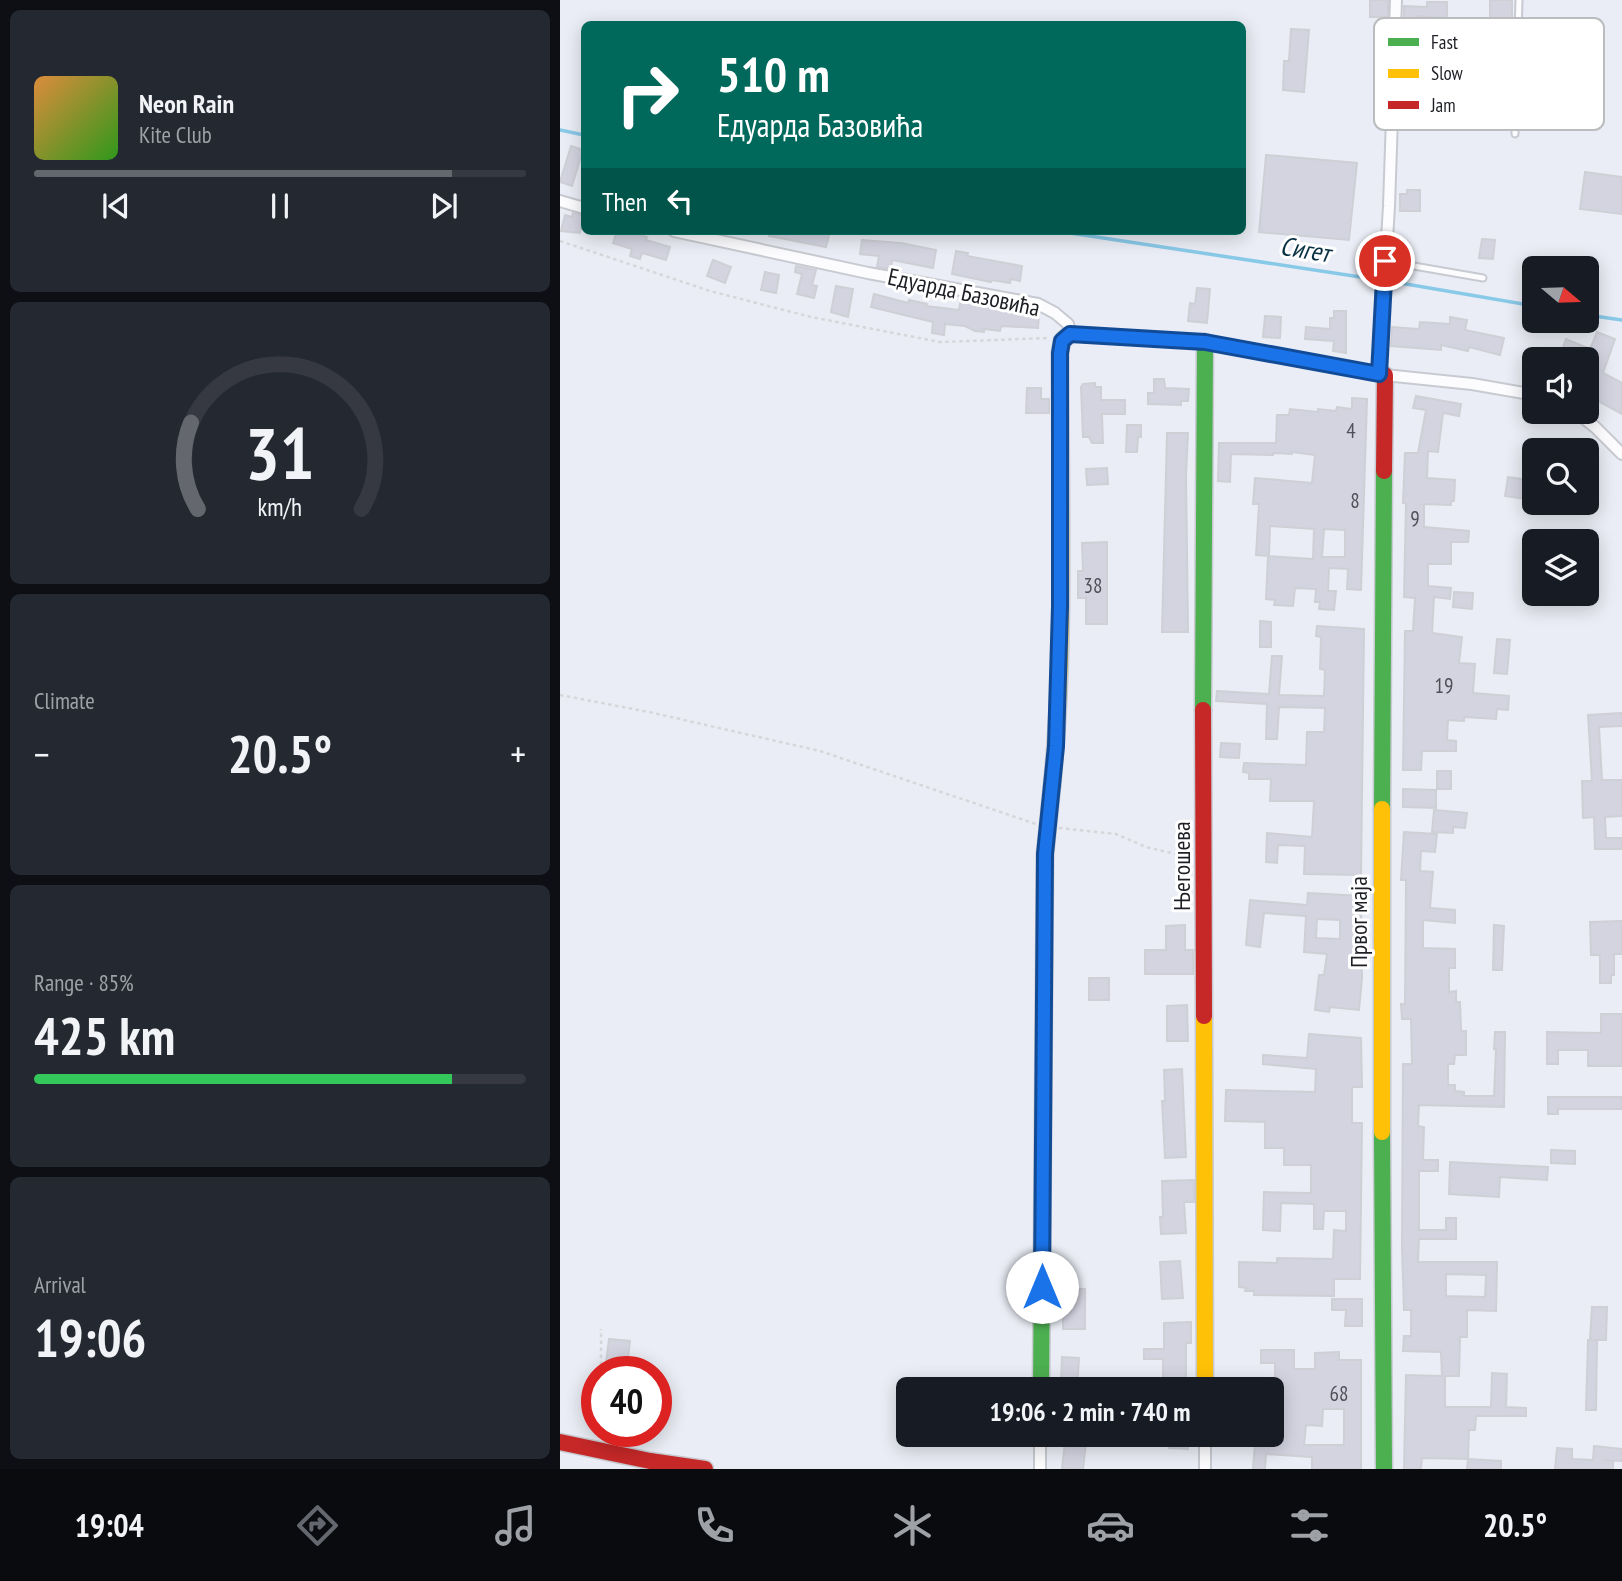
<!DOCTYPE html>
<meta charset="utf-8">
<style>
:root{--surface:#171b24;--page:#242831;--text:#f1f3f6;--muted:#9ea1a6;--line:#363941;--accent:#65676e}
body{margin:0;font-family:"PT Sans Narrow",sans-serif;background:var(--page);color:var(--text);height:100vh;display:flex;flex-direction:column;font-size:26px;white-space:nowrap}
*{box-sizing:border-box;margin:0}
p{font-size:23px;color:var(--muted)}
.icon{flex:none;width:38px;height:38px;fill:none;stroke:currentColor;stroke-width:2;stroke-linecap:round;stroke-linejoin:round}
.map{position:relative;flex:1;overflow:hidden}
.details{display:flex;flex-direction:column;gap:10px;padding:10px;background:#0d0f14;width:560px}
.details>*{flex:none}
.guide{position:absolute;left:21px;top:21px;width:665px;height:214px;border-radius:10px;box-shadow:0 4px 18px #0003;background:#00695c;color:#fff;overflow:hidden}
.needle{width:46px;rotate:109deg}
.fabs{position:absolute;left:962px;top:256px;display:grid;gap:14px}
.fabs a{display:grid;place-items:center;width:77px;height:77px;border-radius:10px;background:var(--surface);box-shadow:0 4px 18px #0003;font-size:35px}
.speed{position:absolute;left:21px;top:1356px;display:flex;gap:14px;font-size:35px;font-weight:700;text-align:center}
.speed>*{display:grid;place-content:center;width:91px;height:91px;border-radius:50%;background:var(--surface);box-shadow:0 4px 18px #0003;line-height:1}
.speed .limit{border:10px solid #d22;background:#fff;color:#111}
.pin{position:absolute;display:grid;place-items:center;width:60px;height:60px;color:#fff;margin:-30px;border:4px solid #fff;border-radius:50%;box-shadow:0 2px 7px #0007}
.me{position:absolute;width:77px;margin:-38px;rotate:0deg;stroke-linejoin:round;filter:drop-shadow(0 0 5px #0008)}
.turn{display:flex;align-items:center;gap:24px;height:147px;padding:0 21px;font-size:32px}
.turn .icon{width:91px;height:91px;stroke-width:2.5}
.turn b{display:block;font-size:49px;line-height:60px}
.then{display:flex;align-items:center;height:66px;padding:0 21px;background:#0003;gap:14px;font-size:26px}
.big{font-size:52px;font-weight:800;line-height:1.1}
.details .card{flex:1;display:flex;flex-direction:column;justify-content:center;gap:10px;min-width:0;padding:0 24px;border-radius:10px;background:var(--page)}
.details .dial{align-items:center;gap:0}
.dial svg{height:182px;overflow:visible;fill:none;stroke:var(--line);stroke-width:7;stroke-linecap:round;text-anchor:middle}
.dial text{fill:var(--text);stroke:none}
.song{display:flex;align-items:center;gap:21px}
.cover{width:84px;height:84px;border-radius:10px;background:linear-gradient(135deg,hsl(30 70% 55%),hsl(110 70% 35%))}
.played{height:7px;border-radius:4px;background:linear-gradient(90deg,var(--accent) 85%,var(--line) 85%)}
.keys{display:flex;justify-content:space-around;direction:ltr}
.heat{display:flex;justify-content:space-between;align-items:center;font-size:38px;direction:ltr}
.charge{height:10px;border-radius:5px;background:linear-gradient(90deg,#34c759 85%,var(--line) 0)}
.trip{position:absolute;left:336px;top:1377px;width:388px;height:70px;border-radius:10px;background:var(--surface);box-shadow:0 4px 18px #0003;font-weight:800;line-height:70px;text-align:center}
.menu{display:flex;height:112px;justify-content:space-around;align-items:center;background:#090b0e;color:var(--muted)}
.menu .icon{width:49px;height:49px}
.menu .on{color:var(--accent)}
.menu b{font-size:32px;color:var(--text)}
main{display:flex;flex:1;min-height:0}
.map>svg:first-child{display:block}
</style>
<main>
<section class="details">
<div class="card">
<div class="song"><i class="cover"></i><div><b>Neon Rain</b><p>Kite Club</p></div></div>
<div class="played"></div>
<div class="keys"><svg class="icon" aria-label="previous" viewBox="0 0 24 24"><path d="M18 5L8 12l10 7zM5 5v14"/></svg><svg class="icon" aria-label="pause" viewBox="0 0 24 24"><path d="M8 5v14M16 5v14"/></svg><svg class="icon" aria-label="next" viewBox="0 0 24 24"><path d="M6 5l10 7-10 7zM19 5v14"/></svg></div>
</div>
<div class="card dial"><svg viewBox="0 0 100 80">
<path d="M14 69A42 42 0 1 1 86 69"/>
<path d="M14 69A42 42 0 0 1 11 31" stroke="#65676e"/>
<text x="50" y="56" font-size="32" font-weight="700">31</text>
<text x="50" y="72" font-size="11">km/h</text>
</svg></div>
<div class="card"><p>Climate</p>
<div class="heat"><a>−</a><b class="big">20.5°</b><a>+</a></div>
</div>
<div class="card"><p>Range · 85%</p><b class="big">425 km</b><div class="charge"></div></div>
<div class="card"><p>Arrival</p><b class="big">19:06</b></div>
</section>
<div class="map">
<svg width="1062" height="1469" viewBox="0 0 1062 1469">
<rect width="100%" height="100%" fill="#eaedf5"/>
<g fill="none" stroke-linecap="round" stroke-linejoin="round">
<g stroke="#89c9e8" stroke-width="3.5">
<path d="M0,130l24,5"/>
<path d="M497,231l323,49"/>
<path d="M840,283l135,23"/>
<path d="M1027,315l35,5"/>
</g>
</g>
<g fill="#d3d4e0" stroke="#ced0d6" stroke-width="2" fill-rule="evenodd">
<rect x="810" y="0" width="18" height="17"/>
<path d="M930,0h22v21l-22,-1z"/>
<path d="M867,2h20v16l-31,-2 -1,19h-11v-29l23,1z"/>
<path d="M731,29l18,1 -5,62 -21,-2 1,-29h5z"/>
<path d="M11,146l12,4 -11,36 -12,-4z"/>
<path d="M706,155l91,8 -8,77 -90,-8z"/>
<path d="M1025,172l37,5v37l-42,-5z"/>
<path d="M847,190h13v21h-20v-17h7z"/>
<path d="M13,213l11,3 -4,17 -19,-2 4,-16 7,2z"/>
<path d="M57,231h13l17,6 -1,3 24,7 -4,13 -24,-7 -2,6 -10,-3 2,-7 -19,-6z"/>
<path d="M210,231h60l-4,16 -57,-11z"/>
<path d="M922,239l13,1 -2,19 -14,-1z"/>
<path d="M302,240l39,3 35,7 -3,18 -41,-8 -1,9 -14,-2 2,-11 -19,-2z"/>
<path d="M396,251l12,2 -1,3 55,10 -2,15 -9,-2 -1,4 -18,-3 -1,2 -39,-8z"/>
<path d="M153,260l18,7 -6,16 -18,-7z"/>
<path d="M236,266l20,4 -4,15 5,1 -3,12 -17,-4 5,-20 -7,-2z"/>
<path d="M205,272l14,3 -3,18 -15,-3z"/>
<path d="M276,286l17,3 -5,28 -17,-5z"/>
<path d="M637,288l13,1 -3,34 -19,-2 2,-18 5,1z"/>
<path d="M314,294l34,9 1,-3 18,4 -1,2 33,4 2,-12 10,2v4l30,1 -1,6 35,1 4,1 -1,15 -37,-2 -1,5 -16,-2v3l-9,-1 -10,-5 -20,-2 -1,11 -12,-2 1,-11 -62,-15z"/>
<path d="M774,311h12v42l-13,-2 1,-10 -29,-2 1,-12 24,2v-11h4z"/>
<path d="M705,316l16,1 -1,21 -17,-1z"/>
<path d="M890,317l17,3 -2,10 39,8 -4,17 -31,-8 -1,4 -27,-6v5l-50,-4 1,-19 27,2 1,-7 30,2z"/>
<path d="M1037,332l18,7 -12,34 19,10v31l-35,-19 2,-35 -27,-10 4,-11 24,10z"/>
<path d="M594,379h10l1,9 24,1 -1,12h-7v4l-33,-1v-11h6z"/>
<path d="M535,383v4h6v13h24v14h-23l1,29h-11l-3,-6h-6l-2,-50 2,-3z"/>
<path d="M467,388h14v11h8v14h-23z"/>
<path d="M856,396l45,8 -2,12 -16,-3 -5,39 -10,-1 -1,27 28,2 -1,21h-3v4l-27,-1v23l45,4 -1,11h-17v22h-23v22l23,2 -1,11 -16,-2 -2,36 30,4 -3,26 16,1 -2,29 36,3 -1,14 -11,-1 -1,10 -32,-2v4l-16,-1 -1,20 9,1v10h-34l-1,19h-18l2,-139h8l2,-33 -11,-1 2,-94h-3l2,-50h13l8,-43 -13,-2z"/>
<path d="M792,398l15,1 -6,191 -14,-1 1,-20 -19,-1 -1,23h8l-2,19 -15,-1 1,-7h-5l1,-13 -21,-1 -2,18 -19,-1 1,-5 -9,-1 2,-43 45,3 1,-30 -44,-3 -1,30 -13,-1 3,-51h-6l2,-26 57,5 3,-28 -23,-3v2l-19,-1v2l-42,-1 -1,28 -12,-1 1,-38h57l1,-28h12l1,-6 28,3v-3l18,2 1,-4 15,2zM764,529l21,1v27h-23z"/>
<path d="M567,425h14v12h-3l-1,15h-11z"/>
<path d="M607,433h21l-2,42 2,157h-26z"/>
<path d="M547,468l1,16 -21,1 -1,-16z"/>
<path d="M948,477l21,3 -3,19 -21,-3z"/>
<path d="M547,542v82h-21v-26h-8v-27h5l-1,-28z"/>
<path d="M894,592l19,1 -1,16 -19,-2z"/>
<path d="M700,621l11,1v25h-11z"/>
<path d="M757,626l47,3 -3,246 -57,-1 1,-28 -27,-1 -1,18 -11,-1 1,-29 45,4 2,-36h-44l1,-22h-22v-6l-6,-1 1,-9 62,2 1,-33h17l1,-24 -46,-1 -2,32h-11l1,-35 -51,-3 1,-10 52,3 3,-38h10l-3,39 45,1 1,-26 -5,-1 1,-32 -5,-1z"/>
<path d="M937,639l13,1 -3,34 -13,-1z"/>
<path d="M1062,713v13l-23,1 3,53h20v36l-17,1 1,21h16v11h-27l-1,-32 -11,1 -1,-37h10l-4,-66z"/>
<path d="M661,743l19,1 -1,14 -19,-1z"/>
<rect x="877" y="771" width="14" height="18"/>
<path d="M843,789l33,1v18l-33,-1z"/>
<path d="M874,810l33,3 -2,15 -12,-1v6l-21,-1z"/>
<path d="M844,832l33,2 -2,18 -14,-1 -1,20 13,1 -3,36 25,2v13l-32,-3v28l32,1v19h-6v24l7,-1v11h4l1,29h5v24h-11l-1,9h-6v21h7v6l9,1v4h30l2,-47h-2l1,-17h10l-1,75 -85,-2 -1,21 6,1 -1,33h15v11h-19v59h27v-12h10v21h-37l-1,23h79l-1,49 -29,-1v27h-7l-1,39h-14v31h46l1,-34 15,1 -1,33 20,1v8h-50l-1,14h-6l-1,29 -46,-1 -1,11h-17l2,-94 36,1 -1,-24 -38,-1 1,-15h7v-26h-7l-2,-62 1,-184h9l-1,-45h-9l-1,-15h4l1,-124h-5zM886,1274l40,1 -1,22 -39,-1z"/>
<path d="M748,893l53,3 1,82 -3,32 -29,-3 -1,5 -14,-2 4,-35h5l3,-21 -23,-2 2,-36 -42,-3 -4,34 -14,-2 4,-45 57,5zM757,919l23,1v19l-24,-1z"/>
<path d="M1062,921v33h-8v21h-3v8h-11v-28h-9l-1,-33z"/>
<path d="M625,925v25h8v24h-48v-24h21v-24z"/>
<path d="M934,925l10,1 -2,44h-9z"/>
<rect x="529" y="978" width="20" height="22"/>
<path d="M627,1005l1,36h-21v-35z"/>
<path d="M1041,1014h21v52h-34v-16h-30v14h-11v-32l54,1z"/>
<path d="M749,1034l52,4 1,49h-10v36h10l-2,156h-26v17l-80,-1v-4h-9l1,-3 -7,-1v-25l38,1v-5l56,1 1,-29 12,1v-20h-22l-1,18h-9v-25l-33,-1 -1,28 -17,-1 1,-38 47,1v-28h-27v-17h-19v-26l-40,-1 1,-31 89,2 1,-23 -53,-5v-9l44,3z"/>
<path d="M622,1069l4,88 -21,1 -3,-57h3l-1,-31z"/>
<path d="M988,1097h74v12h-64v5h-10z"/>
<path d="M991,1150l24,1v13l-24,-1z"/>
<path d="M890,1162l98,5 -1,13 -47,-3 -1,20 -50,-3z"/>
<path d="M634,1180v22h-10l2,31 -25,1 -1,-17h3l-1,-36z"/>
<path d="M620,1261l3,37 -21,1 -2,-37z"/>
<rect x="503" y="1289" width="22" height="40"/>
<path d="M772,1299h30v27h-17l1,-16h-14z"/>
<path d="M1032,1307h15l-1,33h-16z"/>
<path d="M631,1322v21h-5v39l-23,-1v-22h-19v-10h20v-26z"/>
<path d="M49,1339l21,2 -3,25 -21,-3z"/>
<path d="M1028,1340h9l-1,70h-10z"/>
<path d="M701,1350h33v19h21v-16l24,-1v8h22v109h-49v-12l-46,-3 -1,15h-12l2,-26 17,1v-46h3v-35h-14zM763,1409h21v36h-40l2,-20 16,1z"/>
<path d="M502,1357l17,1 -2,32h-13v-7h-3z"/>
<path d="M506,1435h21l-4,34 -21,-1z"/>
<path d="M609,1435h19v14l-19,-1z"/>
<path d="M1034,1446l28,3v12l-19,-1 10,1v8h-58l2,-21 15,1v10l21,1z"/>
<path d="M908,1459l33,2v8h-34z"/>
</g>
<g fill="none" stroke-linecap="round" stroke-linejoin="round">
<g stroke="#c8cad1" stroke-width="9">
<g id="lane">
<path d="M955,134l4,-134"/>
<path d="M825,261l98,17"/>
</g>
</g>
<g stroke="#c8cad1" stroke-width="14">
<g id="street">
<path d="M0,201l24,7"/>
<path d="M114,231l194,42 170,31 17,9 13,11 2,10 135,8 180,33 87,9 63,11"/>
<path d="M819,374l10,-168 7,-206"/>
<path d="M1015,411l20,16 27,27"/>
<path d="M645,1435v34"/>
<path d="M480,1469v-34"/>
</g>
</g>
<g stroke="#c8cad1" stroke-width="19">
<g id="fast">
<path d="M643,710l2,-368"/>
<path d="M822,809l2,-338"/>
<path d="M822,1132l2,337"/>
<path d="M481,1390l4,-536 7,-68"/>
</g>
</g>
<g stroke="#c8cad1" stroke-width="19">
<g id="slow">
<path d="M492,786c14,-143 8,-289 8,-433l2,-12 8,-7"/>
<path d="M822,809v323"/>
<path d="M644,1016l1,374"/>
</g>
</g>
<g stroke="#c8cad1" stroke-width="19">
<g id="jam">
<path d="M824,471l1,-96"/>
<path d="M643,710l1,306"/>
<path d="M0,1442l90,19 55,8"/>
</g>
</g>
<g stroke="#d6d7da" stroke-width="2.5" stroke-dasharray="3.5 3.5" stroke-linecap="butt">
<path d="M0,241l150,50 101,26 129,25 109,-4"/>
<path d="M0,695l89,17 171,39 216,73"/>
<path d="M499,828l57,6 30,13 42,10"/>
<path d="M41,1372v-43"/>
</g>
<use href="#lane" stroke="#fcfcfe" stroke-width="5"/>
<use href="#street" stroke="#fcfcfe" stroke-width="10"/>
<use href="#fast" stroke="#4caf50" stroke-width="16"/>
<use href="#slow" stroke="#ffc107" stroke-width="16"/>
<use href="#jam" stroke="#c62828" stroke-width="16"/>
</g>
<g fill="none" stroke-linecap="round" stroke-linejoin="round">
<g stroke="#114b97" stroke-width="18">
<path id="route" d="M482,1287l3,-433 11,-108 4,-140v-253l2,-12 8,-7 135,8 174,32 6,-113"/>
</g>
<use href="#route" stroke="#1a73e8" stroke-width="12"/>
</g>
<g text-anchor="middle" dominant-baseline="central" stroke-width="6" stroke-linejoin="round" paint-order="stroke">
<g font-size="21" fill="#4e4f57">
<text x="791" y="430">4</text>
<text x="795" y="500">8</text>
<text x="855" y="518">9</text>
<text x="533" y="585">38</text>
<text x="884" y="685">19</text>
<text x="779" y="1393">68</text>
</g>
<g font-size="24" fill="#1d1f25" stroke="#fff">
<text transform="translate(404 292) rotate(12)">Едуарда Базовића</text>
<text transform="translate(621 866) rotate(-90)">Његошева</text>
<text transform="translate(798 922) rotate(-90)">Првог маја</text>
</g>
<g font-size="26" font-style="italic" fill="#073142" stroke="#fff">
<text transform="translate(745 249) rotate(9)">Сигет</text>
</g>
</g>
<rect x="814" y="18" width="230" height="112" rx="10" fill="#fff" stroke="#bbbcbe" stroke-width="2"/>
<rect x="828" y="38" width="31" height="8" fill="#4caf50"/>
<rect x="828" y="69" width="31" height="9" fill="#ffc107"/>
<rect x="828" y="101" width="31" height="8" fill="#c62828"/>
<g font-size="19" fill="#1d1f25">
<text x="871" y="49">Fast</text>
<text x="871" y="80">Slow</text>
<text x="871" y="112">Jam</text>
</g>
</svg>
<div class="fabs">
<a><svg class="needle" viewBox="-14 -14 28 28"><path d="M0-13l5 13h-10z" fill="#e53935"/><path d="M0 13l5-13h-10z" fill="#9ea1a6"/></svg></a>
<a><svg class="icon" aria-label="sound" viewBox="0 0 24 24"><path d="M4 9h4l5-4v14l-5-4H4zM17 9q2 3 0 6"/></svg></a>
<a><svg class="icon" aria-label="search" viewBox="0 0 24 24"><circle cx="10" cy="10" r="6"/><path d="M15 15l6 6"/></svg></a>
<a><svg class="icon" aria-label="layers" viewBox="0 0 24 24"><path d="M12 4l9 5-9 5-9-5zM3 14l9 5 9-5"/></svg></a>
</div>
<div class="speed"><div class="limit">40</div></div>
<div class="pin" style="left:825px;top:261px;background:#d93025"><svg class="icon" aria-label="arrive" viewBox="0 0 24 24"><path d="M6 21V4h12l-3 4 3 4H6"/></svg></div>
<svg class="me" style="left:482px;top:1287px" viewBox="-20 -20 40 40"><circle r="19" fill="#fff"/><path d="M0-13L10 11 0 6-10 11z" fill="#1a73e8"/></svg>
<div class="trip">19:06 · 2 min · 740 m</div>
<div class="guide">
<div class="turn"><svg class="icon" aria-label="right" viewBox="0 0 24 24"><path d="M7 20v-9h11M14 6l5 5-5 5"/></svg><div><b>510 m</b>Едуарда Базовића</div></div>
<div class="then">Then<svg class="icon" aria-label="left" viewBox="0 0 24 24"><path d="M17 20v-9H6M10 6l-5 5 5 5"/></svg></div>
</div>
</div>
</main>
<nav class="menu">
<b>19:04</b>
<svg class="icon on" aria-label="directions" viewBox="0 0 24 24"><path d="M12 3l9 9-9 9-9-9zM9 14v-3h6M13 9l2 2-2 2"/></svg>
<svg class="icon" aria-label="music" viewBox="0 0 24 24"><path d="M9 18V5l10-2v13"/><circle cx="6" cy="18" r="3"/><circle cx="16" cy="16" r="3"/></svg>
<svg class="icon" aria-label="phone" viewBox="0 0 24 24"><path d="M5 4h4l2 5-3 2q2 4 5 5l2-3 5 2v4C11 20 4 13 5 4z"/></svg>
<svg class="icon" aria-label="climate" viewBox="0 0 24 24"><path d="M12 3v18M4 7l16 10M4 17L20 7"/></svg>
<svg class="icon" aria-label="car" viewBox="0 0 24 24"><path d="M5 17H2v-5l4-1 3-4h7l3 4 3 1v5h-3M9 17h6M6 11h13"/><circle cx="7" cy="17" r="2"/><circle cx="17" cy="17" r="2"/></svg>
<svg class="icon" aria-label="filters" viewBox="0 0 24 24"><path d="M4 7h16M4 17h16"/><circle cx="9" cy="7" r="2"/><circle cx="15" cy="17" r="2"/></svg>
<b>20.5°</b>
</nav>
